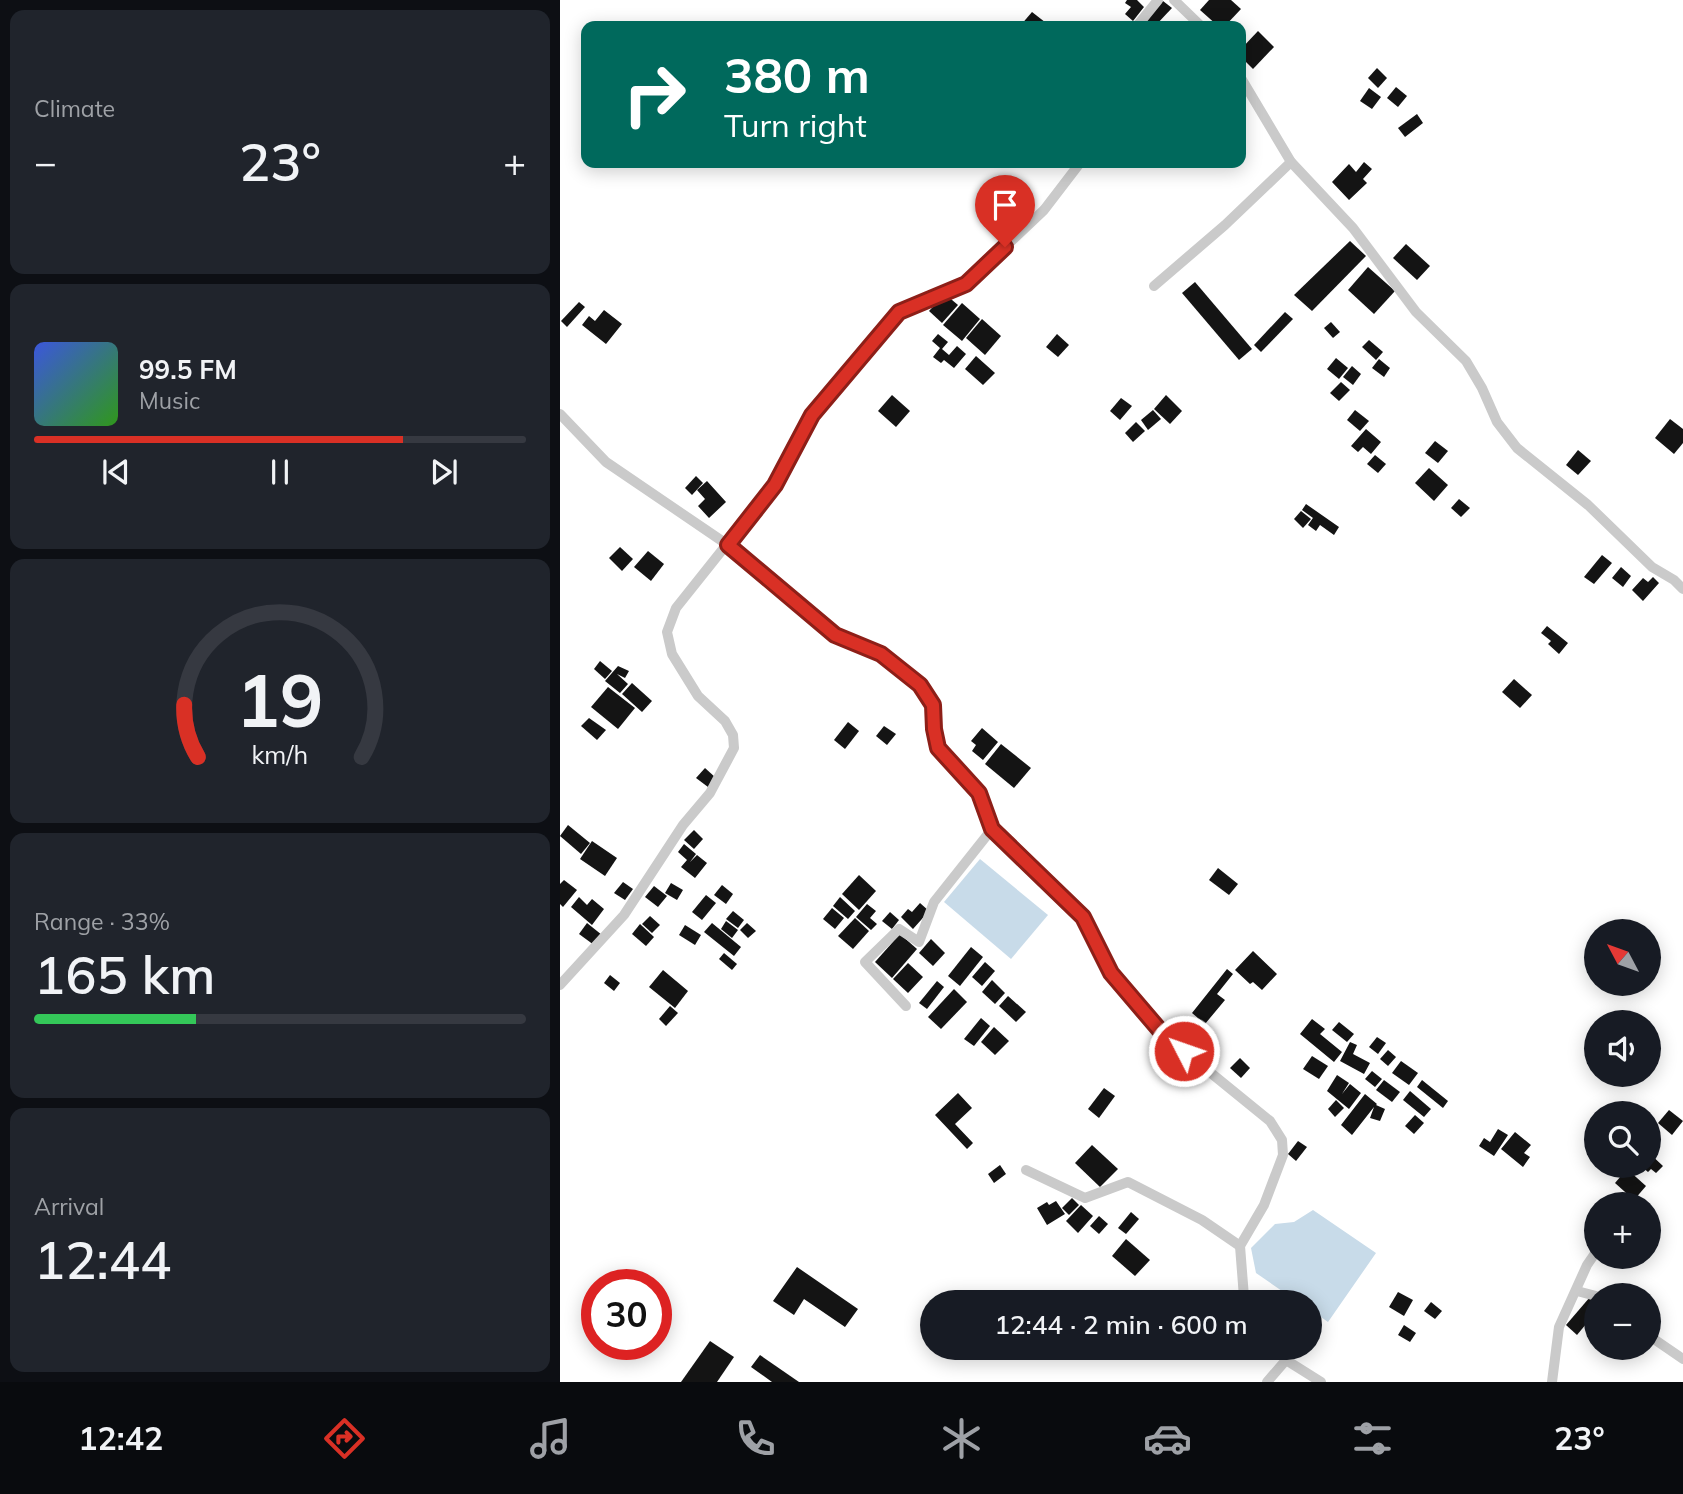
<!DOCTYPE html>
<meta charset="utf-8">
<style>
:root{--surface:#171b24;--page:#20242c;--text:#f1f3f6;--muted:#9ea1a6;--line:#363941;--accent:#d93025}
body{margin:0;font-family:Mulish,sans-serif;background:var(--page);color:var(--text);height:100vh;display:flex;flex-direction:column;font-size:26px;white-space:nowrap}
*{box-sizing:border-box;margin:0}
p{font-size:23px;color:var(--muted)}
.icon{flex:none;width:38px;height:38px;fill:none;stroke:currentColor;stroke-width:2;stroke-linecap:round;stroke-linejoin:round}
.map{position:relative;flex:1;overflow:hidden}
.side{display:flex;flex-direction:column;gap:10px;padding:10px;background:#0d0f14;width:560px}
.side>*{flex:none}
.top-card{position:absolute;left:21px;top:21px;width:665px;height:147px;border-radius:14px;box-shadow:0 4px 18px #0003;background:#00695c;color:#fff;overflow:hidden}
.needle{width:46px;rotate:311deg}
.buttons{position:absolute;left:1024px;top:919px;display:grid;gap:14px}
.buttons a{display:grid;place-items:center;width:77px;height:77px;border-radius:50%;background:var(--surface);box-shadow:0 4px 18px #0003;font-size:35px}
.speed{position:absolute;left:21px;top:1269px;display:flex;gap:14px;font-size:35px;font-weight:700;text-align:center}
.speed>*{display:grid;place-content:center;width:91px;height:91px;border-radius:50%;background:var(--surface);box-shadow:0 4px 18px #0003;line-height:1}
.speed .limit{border:10px solid #d22;background:#fff;color:#111}
.pin{position:absolute;display:grid;place-items:center;width:60px;height:60px;color:#fff;margin:-72px -30px;border-radius:50% 50% 50% 0;rotate:-45deg;box-shadow:0 0 7px #0007}
.pin .icon{rotate:45deg}
.me{position:absolute;width:77px;margin:-38px;rotate:311deg;stroke-linejoin:round;filter:drop-shadow(0 0 5px #0008)}
.turn{display:flex;align-items:center;gap:24px;height:147px;padding:0 28px;font-size:32px}
.turn .icon{width:91px;height:91px;stroke-width:2.5}
.turn b{display:block;font-size:49px;line-height:60px}
.big{font-size:52px;font-weight:600;line-height:1.1}
.side .tile{flex:1;display:flex;flex-direction:column;justify-content:center;gap:10px;min-width:0;padding:0 24px;border-radius:14px;background:var(--page)}
.side .dial{align-items:center;gap:0}
.dial svg{height:182px;overflow:visible;fill:none;stroke:var(--line);stroke-width:7;stroke-linecap:round;text-anchor:middle}
.dial text{fill:var(--text);stroke:none}
.song{display:flex;align-items:center;gap:21px}
.cover{width:84px;height:84px;border-radius:10px;background:linear-gradient(135deg,hsl(230 70% 55%),hsl(110 70% 35%))}
.played{height:7px;border-radius:4px;background:linear-gradient(90deg,var(--accent) 75%,var(--line) 75%)}
.keys{display:flex;justify-content:space-around;direction:ltr}
.heat{display:flex;justify-content:space-between;align-items:center;font-size:38px;direction:ltr}
.charge{height:10px;border-radius:5px;background:linear-gradient(90deg,#34c759 33%,var(--line) 0)}
.trip{position:absolute;left:360px;top:1290px;width:402px;height:70px;border-radius:35px;background:var(--surface);box-shadow:0 4px 18px #0003;font-weight:600;line-height:70px;text-align:center}
.menu{display:flex;height:112px;justify-content:space-around;align-items:center;background:#090b0e;color:var(--muted)}
.menu .icon{width:49px;height:49px}
.menu .selected{color:var(--accent)}
.menu b{font-size:32px;color:var(--text)}
main{display:flex;flex:1;min-height:0}
.map>svg:first-child{display:block}
</style>
<main>
<section class="side">
<div class="tile"><p>Climate</p>
<div class="heat"><a>−</a><b class="big">23°</b><a>+</a></div>
</div>
<div class="tile">
<div class="song"><i class="cover"></i><div><b>99.5 FM</b><p>Music</p></div></div>
<div class="played"></div>
<div class="keys"><svg class="icon" aria-label="previous" viewBox="0 0 24 24"><path d="M18 5L8 12l10 7zM5 5v14"/></svg><svg class="icon" aria-label="pause" viewBox="0 0 24 24"><path d="M8 5v14M16 5v14"/></svg><svg class="icon" aria-label="next" viewBox="0 0 24 24"><path d="M6 5l10 7-10 7zM19 5v14"/></svg></div>
</div>
<div class="tile dial"><svg viewBox="0 0 100 80">
<path d="M14 69A42 42 0 1 1 86 69"/>
<path d="M14 69A42 42 0 0 1 8 46" stroke="#d93025"/>
<text x="50" y="56" font-size="32" font-weight="700">19</text>
<text x="50" y="72" font-size="11">km/h</text>
</svg></div>
<div class="tile"><p>Range · 33%</p><b class="big">165 km</b><div class="charge"></div></div>
<div class="tile"><p>Arrival</p><b class="big">12:44</b></div>
</section>
<div class="map">
<svg width="1123" height="1382" viewBox="0 0 1123 1382">
<rect width="100%" height="100%" fill="#fff"/>
<g fill="#c8dbe9">
<path d="M420,859l68,56 -37,44 -67,-57z"/>
<path d="M753,1210l63,43 -48,69 -17,-12v-8h-13l-42,-29 -5,-25 24,-24 19,-2z"/>
</g>
<g fill="#141414">
<path d="M567,0h10l7,7 -11,14 -8,-7 6,-7 -6,-4z"/>
<path d="M649,0h22l10,9 -16,17h-7l-18,-16z"/>
<path d="M603,1l9,7 -17,18h-8l-4,-3z"/>
<path d="M472,12l18,14h-30z"/>
<path d="M698,31l16,16 -21,22 -12,-12v-8z"/>
<path d="M817,68l10,10 -9,10 -10,-10z"/>
<path d="M836,87l11,9 -9,11 -11,-9z"/>
<path d="M809,88l12,9 -9,12 -12,-8z"/>
<path d="M857,114l6,9 -18,14 -7,-9z"/>
<path d="M804,162l8,7 -9,10 4,4 -18,17 -17,-18 17,-18 7,8z"/>
<path d="M790,241l16,15 -54,55 -18,-16z"/>
<path d="M846,244l24,22 -13,14 -24,-22z"/>
<path d="M808,267l27,24 -21,23 -26,-24z"/>
<path d="M635,282l57,67 -13,11 -57,-67z"/>
<path d="M385,294l13,11 -16,18 -13,-12z"/>
<path d="M19,302l6,5 -18,20 -6,-6z"/>
<path d="M402,303l18,16 -18,22 -19,-16z"/>
<path d="M44,310l18,14 -16,20 -24,-19 7,-9 6,5z"/>
<path d="M725,312l8,7 -32,33 -7,-7z"/>
<path d="M422,319l19,17 -16,19 -19,-17z"/>
<path d="M771,322l9,10 -7,6 -9,-10z"/>
<path d="M378,334l10,8 -6,7 7,6 8,-9 9,8 -12,14 -10,-8 -3,3 -8,-6 7,-9 -8,-7z"/>
<path d="M497,334l12,11 -11,12 -12,-10z"/>
<path d="M809,340l14,12 -7,8 -14,-13z"/>
<path d="M416,356l19,17 -12,12 -18,-16z"/>
<path d="M776,358l12,10 -9,11 -12,-10z"/>
<path d="M819,359l11,9 -6,9 -12,-9z"/>
<path d="M792,366l9,8 -8,11 -10,-8z"/>
<path d="M781,382l9,8 -11,11 -9,-8z"/>
<path d="M332,395l18,16 -14,16 -18,-16z"/>
<path d="M606,395l16,16 -12,13 -16,-15z"/>
<path d="M561,398l11,8 -12,14 -10,-9z"/>
<path d="M593,410l8,9 -13,11 -7,-10z"/>
<path d="M795,410l14,11 -9,10 -13,-11z"/>
<path d="M1110,419l13,10v14l-9,11 -19,-16z"/>
<path d="M576,422l9,9 -12,11 -8,-9z"/>
<path d="M806,429l15,13 -10,12 -8,-7 -5,5 -7,-6z"/>
<path d="M875,441l13,10 -10,12 -13,-10z"/>
<path d="M1018,450l13,11 -13,14 -12,-10z"/>
<path d="M815,455l11,9 -8,9 -11,-9z"/>
<path d="M869,468l19,17 -14,16 -19,-18z"/>
<path d="M136,476l7,7 -11,12 -7,-7z"/>
<path d="M147,481l19,21 -17,16 -11,-12 7,-7 -8,-9z"/>
<path d="M899,499l11,9 -9,9 -10,-9z"/>
<path d="M746,504l33,23 -5,8 -14,-10 -4,6 -8,-6 7,-10 -2,3 -11,-8z"/>
<path d="M741,511l10,8 -8,9 -9,-9z"/>
<path d="M60,547l13,12 -11,12 -13,-13z"/>
<path d="M88,551l16,13 -13,17 -17,-14z"/>
<path d="M1042,555l10,8 -18,21 -10,-7z"/>
<path d="M1061,567l10,9 -8,11 -11,-9z"/>
<path d="M1093,577l6,6 -16,18 -11,-11 11,-12 5,4z"/>
<path d="M987,626l21,17 -9,11 -11,-10 3,-3 -10,-8z"/>
<path d="M40,661l12,10 -7,8 -11,-10z"/>
<path d="M58,666l11,5 -4,7 -8,-4 11,10 -8,9 -15,-12z"/>
<path d="M954,679l18,16 -12,13 -18,-16z"/>
<path d="M72,683l20,18 -10,11 -20,-18z"/>
<path d="M48,687l27,21 -17,21 -27,-22z"/>
<path d="M29,718l17,12 -9,10 -16,-14z"/>
<path d="M288,722l11,9 -14,18 -11,-9z"/>
<path d="M324,726l12,8 -9,11 -11,-9z"/>
<path d="M422,728l16,14 -15,18 -11,-9 4,-6 -5,-4z"/>
<path d="M441,744l30,24 -17,20 -29,-24z"/>
<path d="M145,768l11,10 -8,9 -12,-9z"/>
<path d="M8,825l22,18 -9,11 -21,-18z"/>
<path d="M134,830l9,9 -9,10 -10,-9z"/>
<path d="M32,841l25,17 -12,18 -25,-17z"/>
<path d="M124,844l12,10 -6,8 7,-7 10,8 -12,15 -14,-11 6,-7 -9,-8z"/>
<path d="M658,868l20,16 -9,11 -20,-15z"/>
<path d="M299,875l17,16 -17,19 -17,-16z"/>
<path d="M4,880l13,10 -14,17 -3,-3v-20z"/>
<path d="M63,882l10,7 -8,11 -11,-7z"/>
<path d="M111,883l12,7 -6,10 -12,-7z"/>
<path d="M162,885l11,9 -7,10 -12,-9z"/>
<path d="M94,886l13,10 -9,11 -13,-10z"/>
<path d="M146,895l10,8 -14,17 -10,-8z"/>
<path d="M19,897l8,8 5,-6 12,10 -12,16 -21,-18z"/>
<path d="M280,897l15,14 -7,8 -15,-13z"/>
<path d="M360,903l9,8 -16,18 -12,-12 7,-8 4,3z"/>
<path d="M307,904l9,7 -6,7 7,6 -6,6 -15,-13z"/>
<path d="M272,908l12,10 -9,11 -12,-10z"/>
<path d="M173,911l11,9 -6,8 -12,-9z"/>
<path d="M330,912l9,8 -7,9 -10,-8z"/>
<path d="M90,916l10,9 -8,8 -10,-9z"/>
<path d="M295,918l14,13 -16,18 -15,-13z"/>
<path d="M166,921l12,9 -6,8 -11,-9z"/>
<path d="M27,923l15,12 -8,10 -15,-11z"/>
<path d="M152,923l29,24 -7,9 -30,-24z"/>
<path d="M187,923l9,8 -8,7 -8,-8z"/>
<path d="M80,924l14,13 -8,9 -14,-12z"/>
<path d="M125,925l16,10 -6,10 -16,-10z"/>
<path d="M340,934l17,15 -25,29 -17,-16z"/>
<path d="M371,939l14,14 -12,13 -14,-13z"/>
<path d="M411,947l12,10 -23,29 -12,-10z"/>
<path d="M693,951l24,23 -15,16 -9,-8 -3,2 -15,-14z"/>
<path d="M164,953l13,11 -5,6 -13,-11z"/>
<path d="M425,962l10,9 -13,15 -10,-9z"/>
<path d="M348,963l15,14 -15,16 -15,-14z"/>
<path d="M667,969l6,5 -16,20 8,6 -20,24 -13,-11z"/>
<path d="M103,970l25,21 -13,17 -26,-21z"/>
<path d="M50,975l10,8 -6,8 -10,-8z"/>
<path d="M432,980l13,13 -10,11 -13,-12z"/>
<path d="M377,981l7,6 -17,22 -8,-6z"/>
<path d="M394,989l13,13 -26,27 -13,-12z"/>
<path d="M448,996l18,16 -10,10 -17,-16z"/>
<path d="M110,1006l8,7 -12,13 -7,-7z"/>
<path d="M421,1018l9,8 -16,20 -10,-7z"/>
<path d="M752,1019l13,10 -5,5 22,18 -8,10 -34,-28z"/>
<path d="M779,1022l15,12 -7,8 -15,-12z"/>
<path d="M434,1027l15,14 -14,14 -14,-13z"/>
<path d="M817,1037l9,6 -8,11 -9,-7z"/>
<path d="M790,1042l7,3 -4,9 17,9 -6,11 -24,-13z"/>
<path d="M828,1050l8,7 -8,9 -8,-7z"/>
<path d="M752,1056l16,10 -9,13 -16,-10z"/>
<path d="M680,1058l10,10 -9,10 -11,-10z"/>
<path d="M841,1061l17,12 -9,12 -17,-12z"/>
<path d="M812,1071l10,8 -7,8 -10,-8z"/>
<path d="M777,1075l12,8 -7,11 8,-10 11,9 -12,16 -22,-18z"/>
<path d="M824,1080l16,12 -8,10 -16,-12z"/>
<path d="M862,1080l26,21 -5,7 -26,-21z"/>
<path d="M544,1088l11,8 -16,22 -11,-9z"/>
<path d="M850,1091l21,18 -7,8 -21,-17z"/>
<path d="M398,1093l14,15 -17,16 18,19 -6,6 -32,-34z"/>
<path d="M805,1094l12,10 -1,1 9,4 -5,12 -10,-3 4,-11 -22,28 -11,-10z"/>
<path d="M776,1100l8,8 -9,9 -7,-8z"/>
<path d="M1109,1110l14,11 -11,14 -14,-12z"/>
<path d="M855,1115l9,8 -10,11 -9,-8z"/>
<path d="M938,1129l10,6 -14,21 -15,-10 5,-8 6,4z"/>
<path d="M955,1132l16,13 -7,8 6,4 -7,10 -22,-18z"/>
<path d="M738,1141l9,6 -11,14 -8,-7z"/>
<path d="M532,1145l26,24 -18,18 -25,-24z"/>
<path d="M1088,1152l15,14 -7,7 -5,-4 -3,3 -7,-6h7z"/>
<path d="M440,1165l6,9 -12,9 -6,-9z"/>
<path d="M1067,1169l19,17 -12,14 -19,-17z"/>
<path d="M512,1198l7,7 -10,10 -7,-7z"/>
<path d="M496,1201l9,13 -18,11 -10,-17 10,-6 2,3z"/>
<path d="M521,1205l12,11 -15,17 -12,-12z"/>
<path d="M571,1212l8,7 -13,15 -8,-6z"/>
<path d="M539,1216l9,8 -9,10 -9,-8z"/>
<path d="M566,1239l24,21 -15,16 -23,-20z"/>
<path d="M237,1267l61,42 -13,18 -41,-28 -10,16 -21,-14z"/>
<path d="M838,1292l15,8 -9,16 -15,-9z"/>
<path d="M1030,1297l6,5v10l-19,23 -11,-10z"/>
<path d="M871,1302l11,9 -7,8 -11,-8z"/>
<path d="M844,1325l12,8 -6,9 -12,-7z"/>
<path d="M150,1341l24,16 -17,25h-36z"/>
<path d="M200,1355l39,27h-27l-21,-15z"/>
</g>
<g fill="none" stroke-linecap="round" stroke-linejoin="round">
<g stroke="#cacaca" stroke-width="10">
<path d="M614,0l27,26"/>
<path d="M577,26l21,-26"/>
<path d="M681,78l50,84 62,66 63,84 50,49 16,27 15,34 20,26 71,57 64,62 22,13 9,9"/>
<path d="M594,286l71,-61 66,-63"/>
<path d="M0,414l46,48 122,83 107,90 46,19 39,31 13,20 1,24 4,19 41,45 13,36 91,88 28,56 52,61 107,87 12,19 1,15 -19,50 -24,41 4,51 3,5"/>
<path d="M0,985l64,-70 59,-90 27,-32 24,-45 -1,-13 -8,-14 -27,-25 -26,-42 -5,-22 9,-24 98,-123 38,-70 87,-103 67,-28 78,-74 36,-47"/>
<path d="M346,1006l-41,-44 34,-33 20,13 15,-40 58,-73"/>
<path d="M466,1170l59,28 43,-16 74,38 38,26"/>
<path d="M1017,1291l19,5"/>
<path d="M1088,1335l35,24"/>
<path d="M717,1348l9,12 35,22"/>
<path d="M707,1382l19,-22"/>
<path d="M992,1382l7,-55 28,-62 9,-13"/>
</g>
</g>
<g fill="none" stroke-linecap="round" stroke-linejoin="round">
<g stroke="#8d1f18" stroke-width="18">
<path id="route" d="M445,247l-39,37 -67,28 -87,103 -37,70 -47,60 107,90 46,19 39,31 13,20 1,24 4,19 41,45 13,36 91,88 28,56 52,61 21,17"/>
</g>
<use href="#route" stroke="#d93025" stroke-width="12"/>
</g>
</svg>
<div class="buttons">
<a><svg class="needle" viewBox="-14 -14 28 28"><path d="M0-13l5 13h-10z" fill="#e53935"/><path d="M0 13l5-13h-10z" fill="#9ea1a6"/></svg></a>
<a><svg class="icon" aria-label="sound" viewBox="0 0 24 24"><path d="M4 9h4l5-4v14l-5-4H4zM17 9q2 3 0 6"/></svg></a>
<a><svg class="icon" aria-label="search" viewBox="0 0 24 24"><circle cx="10" cy="10" r="6"/><path d="M15 15l6 6"/></svg></a>
<a>+</a>
<a>−</a>
</div>
<div class="speed"><div class="limit">30</div></div>
<div class="pin" style="left:445px;top:247px;background:#d93025"><svg class="icon" aria-label="arrive" viewBox="0 0 24 24"><path d="M6 21V4h12l-3 4 3 4H6"/></svg></div>
<svg class="me" style="left:624px;top:1051px" viewBox="-20 -20 40 40"><circle r="17" fill="#d93025" stroke="#fff" stroke-width="3"/><path d="M0-11L8 9 0 5-8 9z" fill="#fff"/></svg>
<div class="trip">12:44 · 2 min · 600 m</div>
<div class="top-card">
<div class="turn"><svg class="icon" aria-label="right" viewBox="0 0 24 24"><path d="M7 20v-9h11M14 6l5 5-5 5"/></svg><div><b>380 m</b>Turn right</div></div>
</div>
</div>
</main>
<nav class="menu">
<b>12:42</b>
<svg class="icon selected" aria-label="directions" viewBox="0 0 24 24"><path d="M12 3l9 9-9 9-9-9zM9 14v-3h6M13 9l2 2-2 2"/></svg>
<svg class="icon" aria-label="music" viewBox="0 0 24 24"><path d="M9 18V5l10-2v13"/><circle cx="6" cy="18" r="3"/><circle cx="16" cy="16" r="3"/></svg>
<svg class="icon" aria-label="phone" viewBox="0 0 24 24"><path d="M5 4h4l2 5-3 2q2 4 5 5l2-3 5 2v4C11 20 4 13 5 4z"/></svg>
<svg class="icon" aria-label="climate" viewBox="0 0 24 24"><path d="M12 3v18M4 7l16 10M4 17L20 7"/></svg>
<svg class="icon" aria-label="car" viewBox="0 0 24 24"><path d="M5 17H2v-5l4-1 3-4h7l3 4 3 1v5h-3M9 17h6M6 11h13"/><circle cx="7" cy="17" r="2"/><circle cx="17" cy="17" r="2"/></svg>
<svg class="icon" aria-label="filters" viewBox="0 0 24 24"><path d="M4 7h16M4 17h16"/><circle cx="9" cy="7" r="2"/><circle cx="15" cy="17" r="2"/></svg>
<b>23°</b>
</nav>
